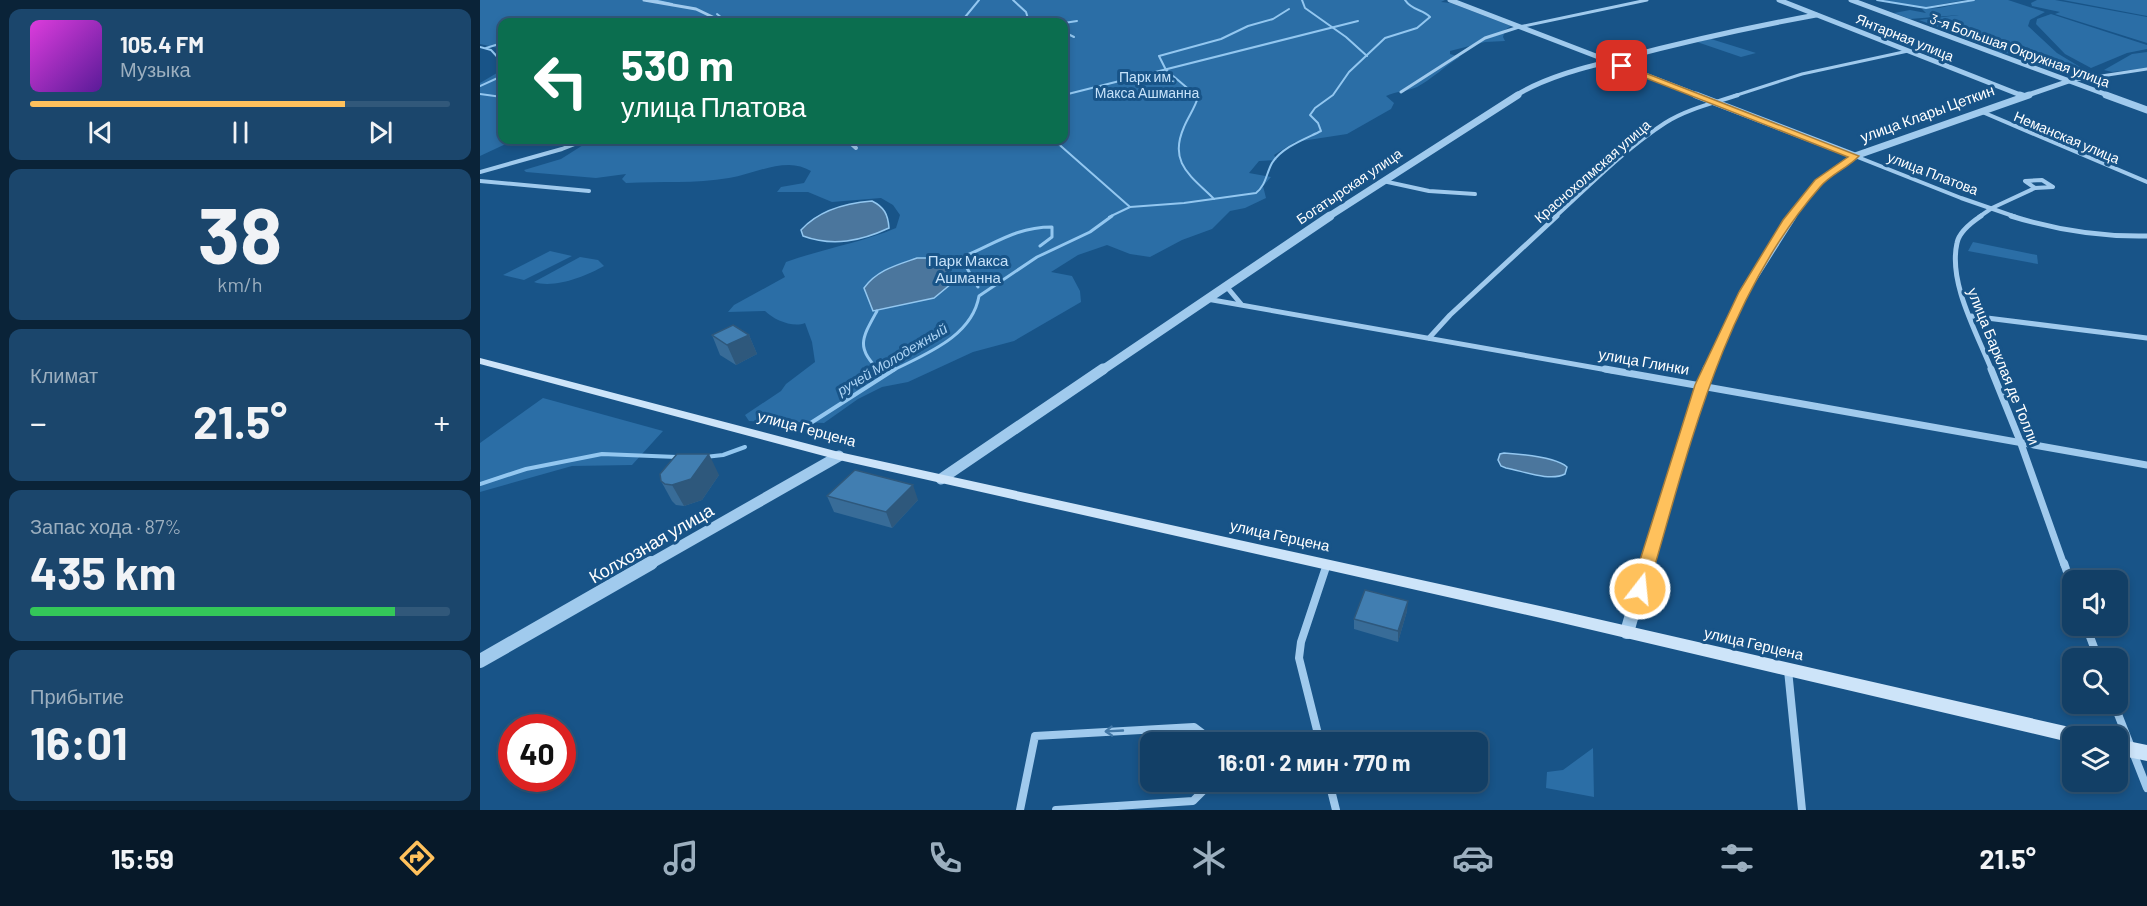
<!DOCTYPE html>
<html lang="ru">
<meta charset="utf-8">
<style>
:root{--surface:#123f66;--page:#1b466c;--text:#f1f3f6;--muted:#9cafbf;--line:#31587a;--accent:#ffc15c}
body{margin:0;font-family:Barlow,sans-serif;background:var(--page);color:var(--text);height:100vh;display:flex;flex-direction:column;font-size:22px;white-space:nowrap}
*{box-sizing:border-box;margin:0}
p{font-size:20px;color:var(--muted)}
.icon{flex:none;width:33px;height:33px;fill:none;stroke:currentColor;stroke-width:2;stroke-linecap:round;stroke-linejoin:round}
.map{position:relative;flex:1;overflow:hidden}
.details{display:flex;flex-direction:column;gap:9px;padding:9px;background:#0a2338;width:480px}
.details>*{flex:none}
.hud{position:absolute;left:18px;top:18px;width:570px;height:126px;border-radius:12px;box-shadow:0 3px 9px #0003,0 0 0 2px var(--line);background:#0b6e4f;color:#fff;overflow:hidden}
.buttons{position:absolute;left:1582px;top:570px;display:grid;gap:12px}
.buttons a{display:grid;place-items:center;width:66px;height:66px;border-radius:12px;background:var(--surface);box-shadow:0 3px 9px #0003,0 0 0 2px var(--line);font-size:30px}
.speed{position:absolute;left:18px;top:714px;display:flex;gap:12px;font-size:30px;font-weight:700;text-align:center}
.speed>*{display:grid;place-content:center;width:78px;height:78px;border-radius:50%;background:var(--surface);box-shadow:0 3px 9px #0003,0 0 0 2px var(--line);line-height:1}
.speed .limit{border:9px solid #d22;background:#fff;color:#111}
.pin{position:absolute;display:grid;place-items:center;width:51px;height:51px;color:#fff;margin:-26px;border-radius:12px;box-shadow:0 3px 9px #0006}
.me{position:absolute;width:66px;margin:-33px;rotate:16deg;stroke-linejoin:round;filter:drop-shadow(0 0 4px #0008)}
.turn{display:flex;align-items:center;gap:21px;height:126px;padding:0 24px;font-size:27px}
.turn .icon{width:78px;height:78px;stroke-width:2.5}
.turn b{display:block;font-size:42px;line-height:51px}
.big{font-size:45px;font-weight:700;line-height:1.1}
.details .tile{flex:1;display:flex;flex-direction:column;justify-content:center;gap:9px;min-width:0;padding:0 21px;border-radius:12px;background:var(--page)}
.details .dial{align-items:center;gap:0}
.dial b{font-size:78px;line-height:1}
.song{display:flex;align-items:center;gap:18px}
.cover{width:72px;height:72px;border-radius:9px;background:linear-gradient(135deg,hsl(300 70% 55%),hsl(270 70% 35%))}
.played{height:6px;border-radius:3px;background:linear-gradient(90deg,var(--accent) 75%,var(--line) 75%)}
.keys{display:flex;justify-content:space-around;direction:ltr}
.heat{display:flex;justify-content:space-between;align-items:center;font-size:33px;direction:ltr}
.charge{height:9px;border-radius:4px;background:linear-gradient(90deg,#34c759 87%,var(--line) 0)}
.trip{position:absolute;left:660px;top:732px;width:348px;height:60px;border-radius:12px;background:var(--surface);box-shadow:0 3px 9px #0003,0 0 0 2px var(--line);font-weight:700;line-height:60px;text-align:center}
.tabs{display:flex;height:96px;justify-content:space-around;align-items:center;background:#071929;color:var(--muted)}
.tabs .icon{width:42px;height:42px}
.tabs .on{color:var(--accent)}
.tabs b{font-size:27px;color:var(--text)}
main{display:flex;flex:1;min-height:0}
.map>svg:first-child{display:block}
</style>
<main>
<section class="details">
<div class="tile">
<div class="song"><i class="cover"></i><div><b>105.4 FM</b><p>Музыка</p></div></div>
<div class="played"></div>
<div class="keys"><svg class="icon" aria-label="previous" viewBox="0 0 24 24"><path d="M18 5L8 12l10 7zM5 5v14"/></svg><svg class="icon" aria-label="pause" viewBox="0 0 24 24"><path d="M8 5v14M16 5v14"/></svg><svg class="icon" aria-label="next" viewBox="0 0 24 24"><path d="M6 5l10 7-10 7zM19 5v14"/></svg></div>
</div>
<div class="tile dial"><b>38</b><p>km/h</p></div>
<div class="tile"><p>Климат</p>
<div class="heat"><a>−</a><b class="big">21.5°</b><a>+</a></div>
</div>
<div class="tile"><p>Запас хода · 87%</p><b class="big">435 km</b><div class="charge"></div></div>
<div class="tile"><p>Прибытие</p><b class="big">16:01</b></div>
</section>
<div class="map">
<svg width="1667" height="810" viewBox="0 0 1667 810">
<rect width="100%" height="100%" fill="#185488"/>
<g fill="#2b6ea6">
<path d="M0,0h965l-4,2 10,1 60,23 -6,4 -2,7 2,4 -20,1 -35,9v3l10,3c-15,9 -28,22 -43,30 -11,5 -21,4 -31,9l8,7 -3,6 -44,25 -52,8 -21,13 3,5 -18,1 -10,12 22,4 -8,9 3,12 -21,10 -15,3 -18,18 -30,11 -32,17 -20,-3 -23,-9 -29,10 -27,17 21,4 8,15 1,11 -67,39 -41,11 -65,30 -26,5 -24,12 -34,24c-25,-2 -50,0 -75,-2l-4,-6 36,-24 5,-7 29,-22 -3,-20 -7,-19c-12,5 -31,-3 -40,-12l-37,1 6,-7 51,-28 -3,-6 4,-9c36,-13 74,-19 110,-34l4,-13 -7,-10 -12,-7 -49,4 -24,-10h-31l4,-5 23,-4 7,-12c-7,-4 -14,-6 -22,-6 -21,0 -40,10 -60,13 -34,6 -68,3 -103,5l-4,-4 4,-5 -30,4 -70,-6 -2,-2 37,-11 30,-19h473v-118h-562v33l-4,-7 -18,-4z"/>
<path d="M1402,0h82l-43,8z"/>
<path d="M1495,0h33l37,12 -15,8 -2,6 29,27 33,20 -21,2 -50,-15 16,-4c-14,-5 -27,0 -41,-5l6,-2 -11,-4 2,-1c-7,-3 -13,-7 -22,-6l-50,-18 40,-5 -49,4 -16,-6 16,-3 16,3 -4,-4 17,-1z"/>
<path d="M1557,0h18l92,17v26l-92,-29 5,-2 -28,-6 -1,-3z"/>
<path d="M1583,0h84v16z"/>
<path d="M1571,14l96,31v4l-20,4 -36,15 -26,-14 -29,-30 1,-5z"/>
<path d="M1231,39l45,14 -15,4 -44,-15z"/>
<path d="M1667,52v16l-35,4 -8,-2 28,-16z"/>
<path d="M22,70v70h12l-34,16v-73z"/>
<path d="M1493,242l64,13 1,9 -70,-13z"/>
<path d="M70,251l22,5 -48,24 -21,-5z"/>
<path d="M100,257l18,3 6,6c-18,10 -50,23 -70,16z"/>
<path d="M63,398l120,33 -31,34 -60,1 -92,26v-49z"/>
<path d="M1113,748l1,49 -48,-9 1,-16 16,-2z"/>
</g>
<g fill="#4b769d" stroke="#93c7f0" stroke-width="1.5">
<path d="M392,201c12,6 16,13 17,27 -28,13 -56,19 -86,8l-2,-6c18,-20 46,-27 71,-29z"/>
<path d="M437,258h14l17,4 3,22 -17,14 -61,13 -9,-23c13,-18 33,-23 53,-30z"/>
<path d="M1024,453c15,1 52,4 63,14l-2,7c-15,8 -42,-3 -59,-6l-5,-2 -3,-6 2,-6z"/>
</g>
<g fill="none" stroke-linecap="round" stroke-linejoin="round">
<g stroke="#93c7f0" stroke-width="2">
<path d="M173,0l19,4"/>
<path d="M533,0l13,12 3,10"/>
<path d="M822,0l3,8 41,29 21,19"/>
<path d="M1397,0l49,8 48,-8"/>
<path d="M237,14l10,8"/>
<path d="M481,22l18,-22"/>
<path d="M584,23l13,-2"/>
<path d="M584,32l10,5"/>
<path d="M0,47l11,3 11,12"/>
<path d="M6,48l16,-5"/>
<path d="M0,86l22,-10"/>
<path d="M0,94l22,3"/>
<path d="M584,95l294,-74"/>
<path d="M359,140l6,5 11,-3 -2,-2"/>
<path d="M574,140l76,67"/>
<path d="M734,199c-23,-23 -46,-36 -30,-72 4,-10 11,-19 14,-30l-32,-27 -7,-14 62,-17 27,-13 25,-7 16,-10"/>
<path d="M629,217l21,-10 54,-4 72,-10c10,-8 10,-19 16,-30 10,-16 33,-24 49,-32l-3,-8 -8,-8 5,-7 18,-13 16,-23 36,-34 32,-10 13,-11c-7,-8 -18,-6 -25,-17"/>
</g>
<g stroke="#93c7f0" stroke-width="3">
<path d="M481,258l17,29"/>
<path d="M468,262c39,-11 61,-35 104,-35v10l-12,9"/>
<path d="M397,311c-15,27 -22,37 3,60"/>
<path d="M412,371c33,-17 80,-34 87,-75l58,-39 53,-25 22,-16"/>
</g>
<g stroke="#93c7f0" stroke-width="4">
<path d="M398,369l6,6"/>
<path d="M326,426l89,-57"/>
<path d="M225,457l18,-2 22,-8"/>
<path d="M0,484l46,-15 76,-15 75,3"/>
</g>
<path stroke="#a0caed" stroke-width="3" d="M164,0l52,9 27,13"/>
<path stroke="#a0caed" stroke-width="4" d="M367,140l9,8"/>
<g stroke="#a0caed" stroke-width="3">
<path d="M1589,81l78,-12"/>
<path d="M921,92l84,-54 34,-11 128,-27"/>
<path d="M1254,96l68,-22 106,-23"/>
</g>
<g stroke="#a0caed" stroke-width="4">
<path d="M1500,111l167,71"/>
<path d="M1375,156l106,42 55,19"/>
<path d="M0,172l82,-23 23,-9"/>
<path d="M1562,180l11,7 -18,1 -10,-7z"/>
<path d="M0,181l109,10"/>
<path d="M903,181l46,10 46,3"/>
<path d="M1075,217c35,-32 70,-68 110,-94 22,-14 49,-20 73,-28"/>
<path d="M1499,217l13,-9 43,-20"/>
</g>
<g stroke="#a0caed" stroke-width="5">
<path d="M1501,216c-9,6 -22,16 -24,27 -9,40 20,90 35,128"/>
<path d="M1531,216c45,14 88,21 136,20"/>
<path d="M746,286l15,18"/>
<path d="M727,299l406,72"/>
<path d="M1491,316l176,22"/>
<path d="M949,338l21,-23 107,-99"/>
</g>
<g stroke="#a0caed" stroke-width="7">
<path d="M1125,369l542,96"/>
<path d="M1511,369l29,72 44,124"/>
</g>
<g stroke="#a0caed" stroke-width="8">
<path d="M1584,563l9,27"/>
<path d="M1606,626l12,32"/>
<path d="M1308,670l14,140"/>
<path d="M1634,704l33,84"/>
<path d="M840,742l-21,-84 2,-16 26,-78"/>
<path d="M849,782l7,28"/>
<path d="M540,810l15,-74 159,-9 8,6 1,9"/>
<path d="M576,810l137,-9 10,-10v-9"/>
</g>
<g stroke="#a0caed" stroke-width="5">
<path d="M970,0l250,96"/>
<path d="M1299,0l244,96"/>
<path d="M1371,0l259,96"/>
<path d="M1035,96c32,-20 72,-29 108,-38 64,-17 128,-31 193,-43"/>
<path d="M1545,96l44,-15"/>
</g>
<g stroke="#a0caed" stroke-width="7">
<path d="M1216,95l159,61"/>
<path d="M1540,95l3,1"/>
<path d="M1626,95l41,15"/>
<path d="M848,217l190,-122"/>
<path d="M1310,217l28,-35 37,-26 174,-61"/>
</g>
<g stroke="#a0caed" stroke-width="9">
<path d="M621,371l229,-155"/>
<path d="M1227,371l37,-79 48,-76"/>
</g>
<g stroke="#a0caed" stroke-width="11">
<path d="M461,479l162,-110"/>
<path d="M168,565l191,-109"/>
<path d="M1167,565l28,-97 33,-99"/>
</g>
<g stroke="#a0caed" stroke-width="14">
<path d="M1147,632l20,-69"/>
<path d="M0,661l171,-98"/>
</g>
<g fill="#cde4f9" fill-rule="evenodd">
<path d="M0,358l359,94 719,158 516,118 6,3 3,5h-10v7l-515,-121 -719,-162 -359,-96z"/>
<path d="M1638,739l29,6v16l-29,-6z"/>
</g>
</g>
<g fill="#386c98">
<path d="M232,335h37l8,19 -21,11 -16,-10z"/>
<path d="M239,475l-17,25 -18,6 -8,-1 -4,-4 -11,-20z"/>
<path d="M347,496l91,4 -26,28 -58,-16z"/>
<path d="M927,611l-9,31 -44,-13v-10z"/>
</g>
<g fill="#2e587c">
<path d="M269,335l8,19 -21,11 -9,-20z"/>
<path d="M229,454l10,21 -17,25 -18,6 -12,-21z"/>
<path d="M433,485l5,15 -26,28 -6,-16z"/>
<path d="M928,601l-1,10 -9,31v-11z"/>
</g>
<g fill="#417eb1" stroke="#2e587c" stroke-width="1.5">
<path d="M253,325l16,10 -22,10 -15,-10z"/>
<path d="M197,454h32l-18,25 -19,6 -7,-1 -4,-3 -1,-7z"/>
<path d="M375,470l58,15 -27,27 -59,-16z"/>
<path d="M885,590l43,11 -10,30 -44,-12z"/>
</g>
<defs><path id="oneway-shaft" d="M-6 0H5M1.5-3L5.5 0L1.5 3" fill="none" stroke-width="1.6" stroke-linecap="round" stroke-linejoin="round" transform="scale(1.5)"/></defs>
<use stroke="#4177a6" href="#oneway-shaft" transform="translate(634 731) rotate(177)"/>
<path fill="#ffc15c" stroke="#a67d3c" stroke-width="1.5" d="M1142,64l237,92c-11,12 -28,18 -39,31 -98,112 -131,263 -172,402l-3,5 -5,2 -6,-2 -3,-5 64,-204 44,-93 44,-72 32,-40 33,-23 -228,-89v-3z"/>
<g text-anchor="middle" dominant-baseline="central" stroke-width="6" stroke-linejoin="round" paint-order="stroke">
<g font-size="14" fill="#fff" stroke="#185488">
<text transform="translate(1425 37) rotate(22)">Янтарная улица</text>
<text transform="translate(1540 50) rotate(20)">3-я Большая Окружная улица</text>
<text transform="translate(1587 137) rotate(23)">Неманская улица</text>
<text transform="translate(1112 171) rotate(-41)">Краснохолмская улица</text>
<text transform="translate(1453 173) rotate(21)">улица Платова</text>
<text transform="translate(869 186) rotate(-34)">Богатырская улица</text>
</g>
<g font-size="14" fill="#c6e2fa" stroke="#185488">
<text x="667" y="76">Парк им.<tspan x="667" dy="16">Макса Ашманна</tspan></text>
</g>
<g font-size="14" font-style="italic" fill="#acd4f5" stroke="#185488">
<text transform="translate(412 359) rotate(-31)">ручей Молодежный</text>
</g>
<g font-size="15" fill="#fff" stroke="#185488">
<text transform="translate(1447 113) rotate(-20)">улица Клары Цеткин</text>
<text transform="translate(1164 361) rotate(10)">улица Глинки</text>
<text transform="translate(1524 366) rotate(68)">улица Барклая де Толли</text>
<text transform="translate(327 428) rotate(15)">улица Герцена</text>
<text transform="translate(800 535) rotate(12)">улица Герцена</text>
<text transform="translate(1274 643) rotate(13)">улица Герцена</text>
</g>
<g font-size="15" fill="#c6e2fa" stroke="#185488">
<text x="488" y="260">Парк Макса<tspan x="488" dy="17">Ашманна</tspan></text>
</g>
<g font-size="18" fill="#fff" stroke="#185488">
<text transform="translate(171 543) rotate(-30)">Колхозная улица</text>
</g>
</g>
</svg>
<div class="buttons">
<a><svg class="icon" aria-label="sound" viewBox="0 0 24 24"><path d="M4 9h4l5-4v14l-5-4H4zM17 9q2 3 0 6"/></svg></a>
<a><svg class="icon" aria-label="search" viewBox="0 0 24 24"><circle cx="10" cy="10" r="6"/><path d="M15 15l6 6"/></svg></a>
<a><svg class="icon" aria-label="layers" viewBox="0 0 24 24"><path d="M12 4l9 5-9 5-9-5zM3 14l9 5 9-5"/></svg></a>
</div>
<div class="speed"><div class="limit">40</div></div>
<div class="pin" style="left:1142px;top:66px;background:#d93025"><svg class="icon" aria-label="arrive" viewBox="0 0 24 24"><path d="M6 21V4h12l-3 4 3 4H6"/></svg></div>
<svg class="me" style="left:1160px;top:589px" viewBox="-20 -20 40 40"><circle r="17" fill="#ffc15c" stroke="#fff" stroke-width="3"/><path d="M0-11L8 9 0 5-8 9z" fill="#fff"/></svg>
<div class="trip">16:01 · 2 мин · 770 m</div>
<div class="hud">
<div class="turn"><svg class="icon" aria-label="left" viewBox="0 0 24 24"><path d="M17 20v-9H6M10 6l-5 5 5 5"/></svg><div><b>530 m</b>улица Платова</div></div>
</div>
</div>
</main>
<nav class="tabs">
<b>15:59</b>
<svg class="icon on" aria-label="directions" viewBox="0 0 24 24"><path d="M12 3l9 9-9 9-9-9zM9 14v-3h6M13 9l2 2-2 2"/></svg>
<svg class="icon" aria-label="music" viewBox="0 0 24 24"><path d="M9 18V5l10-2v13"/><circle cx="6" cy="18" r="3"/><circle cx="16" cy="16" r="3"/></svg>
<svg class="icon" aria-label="phone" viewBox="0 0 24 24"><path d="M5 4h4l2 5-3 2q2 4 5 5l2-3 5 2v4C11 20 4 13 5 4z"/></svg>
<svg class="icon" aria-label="climate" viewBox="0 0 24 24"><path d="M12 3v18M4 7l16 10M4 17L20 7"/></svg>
<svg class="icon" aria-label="car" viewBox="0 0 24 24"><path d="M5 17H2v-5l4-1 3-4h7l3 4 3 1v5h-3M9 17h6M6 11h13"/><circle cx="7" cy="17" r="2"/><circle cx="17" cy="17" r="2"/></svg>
<svg class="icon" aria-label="filters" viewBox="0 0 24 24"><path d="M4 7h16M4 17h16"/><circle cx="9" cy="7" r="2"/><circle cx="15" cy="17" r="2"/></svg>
<b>21.5°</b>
</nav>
